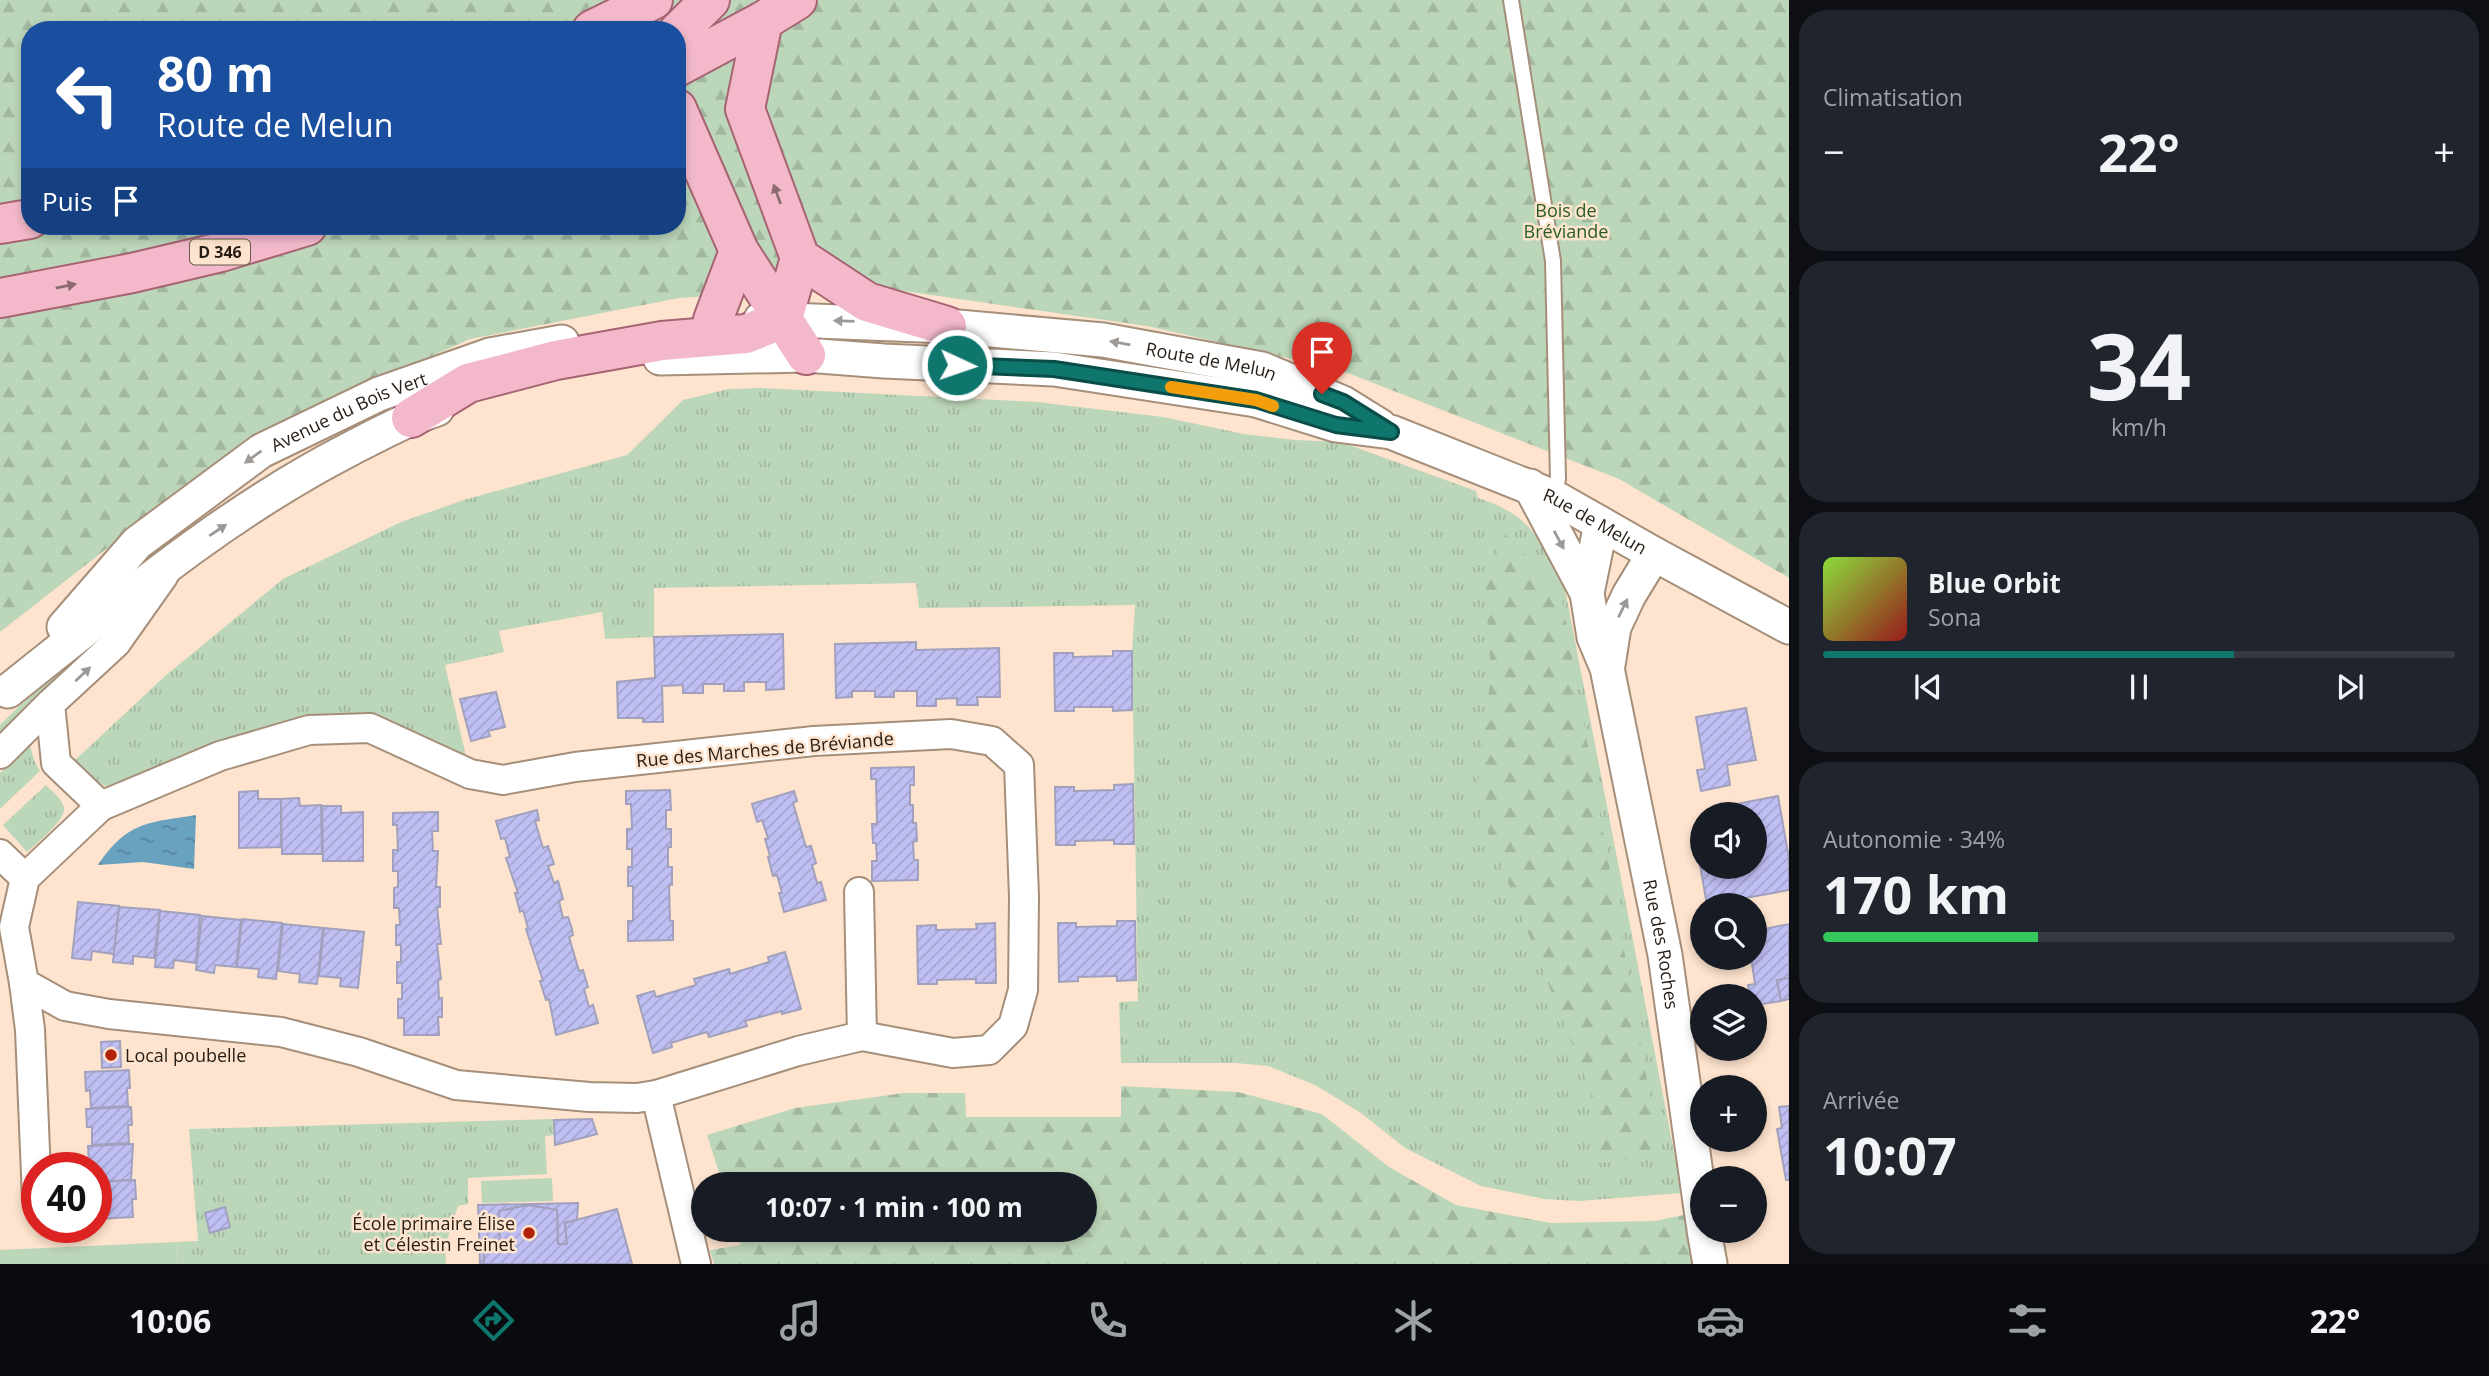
<!DOCTYPE html>
<html lang="fr">
<meta charset="utf-8">
<style>
:root{--surface:#171b24;--page:#20242c;--text:#f1f3f6;--muted:#9ea1a6;--line:#363941;--accent:#0f766e}
body{margin:0;font-family:"Open Sans",sans-serif;background:var(--page);color:var(--text);height:100vh;display:flex;flex-direction:column;font-size:26px;white-space:nowrap}
*{box-sizing:border-box;margin:0}
p{font-size:23px;color:var(--muted)}
.icon{flex:none;width:38px;height:38px;fill:none;stroke:currentColor;stroke-width:2;stroke-linecap:round;stroke-linejoin:round}
.map{position:relative;flex:1;overflow:hidden}
.drawer{display:flex;flex-direction:column;gap:10px;padding:10px;background:#0d0f14;width:700px}
.drawer>*{flex:none}
.hud{position:absolute;left:21px;top:21px;width:665px;height:214px;border-radius:28px;box-shadow:0 4px 10px #0003;background:#1a4fa0;color:#fff;overflow:hidden}
.tools{position:absolute;left:1690px;top:802px;display:grid;gap:14px}
.tools a{display:grid;place-items:center;width:77px;height:77px;border-radius:50%;background:var(--surface);box-shadow:0 4px 10px #0003;font-size:35px}
.speed{position:absolute;left:21px;top:1152px;display:flex;gap:14px;font-size:35px;font-weight:700;text-align:center}
.speed>*{display:grid;place-content:center;width:91px;height:91px;border-radius:50%;background:var(--surface);box-shadow:0 4px 10px #0003;line-height:1}
.speed .limit{border:10px solid #d22;background:#fff;color:#111}
.pin{position:absolute;display:grid;place-items:center;width:60px;height:60px;color:#fff;margin:-72px -30px;border-radius:50% 50% 50% 0;rotate:-45deg;box-shadow:0 0 7px #0007}
.pin .icon{rotate:45deg}
.me{position:absolute;width:77px;margin:-38px;rotate:93deg;stroke-linejoin:round;filter:drop-shadow(0 0 5px #0008)}
.turn{display:flex;align-items:center;gap:24px;height:147px;padding:0 21px;font-size:32px}
.turn .icon{width:91px;height:91px;stroke-width:2.5}
.turn b{display:block;font-size:49px;line-height:60px}
.then{display:flex;align-items:center;height:66px;padding:0 21px;background:#0003;gap:14px;font-size:26px}
.big{font-size:52px;font-weight:700;line-height:1.1}
.drawer .widget{flex:1;display:flex;flex-direction:column;justify-content:center;gap:10px;min-width:0;padding:0 24px;border-radius:28px;background:var(--page)}
.drawer .dial{align-items:center;gap:0}
.dial b{font-size:91px;line-height:1}
.song{display:flex;align-items:center;gap:21px}
.cover{width:84px;height:84px;border-radius:10px;background:linear-gradient(135deg,hsl(90 70% 55%),hsl(0 70% 35%))}
.played{height:7px;border-radius:4px;background:linear-gradient(90deg,var(--accent) 65%,var(--line) 65%)}
.keys{display:flex;justify-content:space-around;direction:ltr}
.heat{display:flex;justify-content:space-between;align-items:center;font-size:38px;direction:ltr}
.charge{height:10px;border-radius:5px;background:linear-gradient(90deg,#34c759 34%,var(--line) 0)}
.trip{position:absolute;left:691px;top:1172px;width:406px;height:70px;border-radius:35px;background:var(--surface);box-shadow:0 4px 10px #0003;font-weight:700;line-height:70px;text-align:center}
.tab-bar{display:flex;height:112px;justify-content:space-around;align-items:center;background:#090b0e;color:var(--muted)}
.tab-bar .icon{width:49px;height:49px}
.tab-bar .current{color:var(--accent)}
.tab-bar b{font-size:32px;color:var(--text)}
main{display:flex;flex:1;min-height:0}
.map>svg:first-child{display:block}
</style>
<main>
<div class="map">
<svg width="1789" height="1264" viewBox="0 0 1789 1264">
<defs>
<pattern id="grass-tufts" width="24" height="20" patternUnits="userSpaceOnUse" patternTransform="scale(1.75)"><rect width="24" height="20" fill="#bcd6b9"/><path d="M3 7l-1-3M5 7V3M7 7l1-3M15 17l-1-3M17 17v-4M19 17l1-3" fill="none" stroke="#a1b79e"/></pattern>
<pattern id="forest-firs" width="22" height="20" patternUnits="userSpaceOnUse" patternTransform="scale(1.75)"><rect width="22" height="20" fill="#bcd6b9"/><path d="M5 1l3.5 6h-7zM16 11l3.5 6h-7z" fill="#a1b79e"/></pattern>
<pattern id="water-ripples" width="26" height="14" patternUnits="userSpaceOnUse" patternTransform="scale(1.75)"><rect width="26" height="14" fill="#69a2bf"/><path d="M2 4q2-2 4 0t4 0M15 11q2-2 4 0t4 0" fill="none" stroke="#56839a"/></pattern>
<pattern id="building-hatch" width="6" height="6" patternUnits="userSpaceOnUse" patternTransform="scale(1.75)"><rect width="6" height="6" fill="#c0bff4"/><path d="M-1 1l2-2M0 6l6-6M5 7l2-2" fill="none" stroke="#a5a4d0"/></pattern>
</defs>
<rect width="100%" height="100%" fill="#fee4ce"/>
<g fill="url(#grass-tufts)">
<path d="M762,388l275,14 126,15 81,17 51,6 46,2 135,49 2,7c46,14 60,37 84,76l120,619 -103,8 -35,-2 -63,-13 -76,-38 -44,-35 -46,-28 -47,-19 -33,-3h-114l-2,-61 19,-1 -6,-350 3,-46 -216,3 -3,-25 -262,5v49l-49,2 -3,-27 -103,19 5,21 -59,13 23,100 -88,-45 -270,68 -27,-13 -11,-12 93,-87 118,-97 118,-57 66,-23 160,-44 56,-55 45,-11z"/>
<path d="M111,628l-111,110v-13l8,-8 77,-73z"/>
<path d="M30,745l4,15 6,11 -40,38v-36z"/>
<path d="M46,785c6,6 17,15 18,23 2,12 -28,36 -37,44l-24,-27z"/>
<path d="M554,1119v16l-9,1 2,38 -79,4v26l-10,2 -13,41 1,17h-269l-1,-22 22,-1 -9,-112z"/>
</g>
<g fill="url(#forest-firs)" fill-rule="evenodd">
<path d="M0,0h1789v578l-170,-99 -279,-109 -193,-44 -278,-40 -190,12 -209,41 -222,99 -248,194zM30,30h647v196h-647z"/>
<path d="M1505,534l55,55 100,564 -61,10 -9,-74 -114,-287 15,-130 -7,-99z"/>
<path d="M1121,1086l117,6 84,22 67,53 67,38 95,18 103,-2 35,-7 11,50h-986l-4,-14 31,-5 -4,-15h348v-45h-362l-16,-50 88,-27 109,-15h61l1,24h155z"/>
</g>
<g fill="#bcd6b9">
<path d="M552,1178l1,23 -71,2 -1,-22z"/>
<path d="M176,1242l1,22h-177v-14z"/>
</g>
<path fill="url(#water-ripples)" d="M196,815l-2,54 -51,-7 -45,3c30,-44 49,-42 98,-50z"/>
<g fill="url(#building-hatch)" stroke="#a1a1bd" stroke-width="2">
<path d="M783,634l1,55 -18,1v-8h-22v9h-20v-7h-21v9h-20v-8l-21,1 1,36h-20v-4h-25l-1,-36 38,-4 -1,-41z"/>
<path d="M916,642v8l83,-2 1,49h-23l1,8h-21v-7l-21,1v7h-19v-15h-23v6h-19v-6h-23v6l-16,1 -1,-54z"/>
<path d="M1113,651h19v59l-19,1v-4h-39v4h-19l-1,-58h19v4l40,-1z"/>
<path d="M496,692l9,35 -17,4 2,5 -19,5 -11,-42z"/>
<path d="M1746,708l10,52 -29,5 3,20 -29,6 -4,-21 8,-1 -9,-52z"/>
<path d="M914,767v18h-4v20h3v18h3l1,18 -4,1 1,18h4v20l-46,1v-20h5l-1,-18h-3l-1,-19h5l-1,-45h-5v-11z"/>
<path d="M1133,784l1,60h-20v-4l-39,1v4h-19l-1,-58h19v4l40,-1v-5z"/>
<path d="M670,790l1,20h-5v19h5v18h-3v20h4v18h-3l1,36h3v19l-45,1v-20h5v-35h-5v-19h4v-18h-5v-20h5l-1,-25h-5v-13z"/>
<path d="M258,791v8h23v48l-42,1v-56z"/>
<path d="M794,791l3,10 -4,2 13,44 5,-1 5,17 -4,2 5,18 4,-1 5,18 -42,12 -5,-19h3l-5,-18 -4,1 -5,-19 2,-1 -5,-17 3,-1 -6,-18 -5,2 -5,-18z"/>
<path d="M1778,796l11,63v31l-82,15 -8,-46 4,-1v8h52v-52h-28l-1,-8z"/>
<path d="M299,798l1,8 21,-1 1,49h-40l-1,-55z"/>
<path d="M322,806h19v7l22,-1v49h-40z"/>
<path d="M537,810l2,10 -4,1 8,27 5,-2 6,18 -6,2 6,17 4,-2 5,18 -4,2 4,17 5,-1 3,9 2,9 -4,2 10,34 4,-1 5,17 -4,2 5,18 4,-2 5,18 -42,12 -7,-36 -3,1 -6,-19h3l-17,-52 2,-1 -5,-18 -3,2 -5,-19h3l-12,-35 4,-1 -5,-19 -4,1 -5,-18z"/>
<path d="M438,812v19h-6l1,20h5l-2,36h4v20h-3l4,37h-4l4,35 -3,1 1,19 3,-1v19h-4l1,18h-35v-17h-6v-19h4v-16h-5v-21h4v-17h-5v-20h4l-1,-17h-5v-20l4,-1v-16h-5v-21h5l-1,-25h-4v-12z"/>
<path d="M78,902l41,4 -5,48 -22,-3 -1,9 -19,-2z"/>
<path d="M119,907l41,3 -6,48 -21,-2v8l-20,-2z"/>
<path d="M160,911l40,4 -4,48 -22,-3 -1,8 -18,-1z"/>
<path d="M202,916l39,4 -5,47 -21,-2 -1,8 -18,-3z"/>
<path d="M242,919l40,4 -6,56 -18,-2 1,-8 -22,-2z"/>
<path d="M1117,921h18l1,59 -19,1v-5l-39,1v4l-19,1 -1,-59h18v4l41,-1z"/>
<path d="M995,923l1,60h-20v-4l-39,1v4h-19l-1,-58 19,-1v5l41,-1 -1,-5z"/>
<path d="M283,924l40,4 -6,56 -18,-2 1,-8 -22,-3z"/>
<path d="M1789,924v54l-12,2 4,21 -26,4v-9h-5l-2,-11 7,-1 -4,-27h4v-26z"/>
<path d="M324,928l40,4 -6,56 -18,-2 1,-8 -22,-2z"/>
<path d="M785,952l16,57 -19,5v-3l-37,10 2,5 -38,11 -2,-5 -17,5 -19,6 1,4 -19,6 -16,-57 17,-5 2,6 40,-12 -2,-6 35,-10 1,5 39,-12 -1,-5z"/>
<path d="M1789,978v21l-8,2 -4,-21z"/>
<path d="M120,1041l1,26 -19,1 -1,-26z"/>
<path d="M129,1070l1,18h-3l1,18 -37,2 -1,-18 -4,1 -1,-19z"/>
<path d="M1789,1106v74h-3l-9,-51 5,-1 -3,-21z"/>
<path d="M131,1107l1,18h-4l1,18 -37,2v-18h-5l-1,-18z"/>
<path d="M592,1119l5,15 -42,11 -1,-25z"/>
<path d="M133,1144l-2,36 -35,2v-15h-2v-3h-5l-1,-18z"/>
<path d="M135,1180l1,19h-4l1,18 -36,2 -1,-37z"/>
<path d="M578,1203l-1,17 -12,3 2,21h-9l-1,-34 -29,-5 -29,6 1,36 -16,1v16h-4l-2,-59z"/>
<path d="M528,1205l29,5 1,34h9l-2,-21 52,-14 15,55h-148v-16l16,-1 -1,-36z"/>
<path d="M225,1207l5,20 -20,6 -5,-20z"/>
</g>
<g fill="none" stroke-linecap="round" stroke-linejoin="round">
<g stroke="#a68f7a" stroke-width="18">
<path id="service" d="M1511,0l42,261 5,218 -4,18"/>
</g>
<g stroke="#a68f7a" stroke-width="32">
<g id="minor">
<path d="M370,728l100,46 33,6 72,-13 239,-26 137,-7 41,7 27,24 5,132 -1,93 -10,36 -24,24 -36,3 -91,-17 -64,15 -142,44 -19,3 -48,-1 -133,-12 -97,-33 -78,-20 -172,-18 -44,-8 -41,-23 -10,-56 11,-49 76,-72 119,-50 89,-26z"/>
<path d="M0,754l50,-50"/>
<path d="M101,806l-45,-43 -6,-59 66,-61 48,-68"/>
<path d="M0,854l25,24"/>
<path d="M859,892l3,144"/>
<path d="M24,983l6,47 7,169"/>
<path d="M656,1095l40,169"/>
</g>
</g>
<g stroke="#a68f7a" stroke-width="37">
<g id="tertiary">
<path id="s1" d="M761,319l186,7 156,14 159,29 81,34 37,23"/>
<path id="s2" d="M660,358l146,-3 78,6 170,8 202,31 80,25 55,7 163,65 100,57 135,73"/>
<path id="s3" d="M1530,486l57,107 7,44 13,31 58,287 38,268"/>
<path d="M1587,593l14,-69"/>
<path id="s4" d="M64,627l73,-84 124,-92 118,-57 111,-39 72,-13"/>
<path d="M1608,665l6,-38 15,-32 25,-41"/>
<path d="M8,691c110,-87 217,-178 342,-242 29,-15 57,-30 87,-40"/>
<path d="M1704,1230l6,34"/>
</g>
</g>
<g stroke="#a66473" stroke-width="42">
<g id="primary">
<path d="M763,21l-18,88 55,149 67,44 80,24"/>
<path d="M592,30l61,-30"/>
<path d="M677,33l33,-33"/>
<path d="M677,67l86,-46 34,-21"/>
<path d="M677,109l62,142 -26,69"/>
<path d="M0,224l30,-5"/>
<path d="M739,251l67,104"/>
<path d="M0,298l132,-25 89,-21 86,-26"/>
<path d="M411,418l57,-35 88,-23 106,-19 84,-7 37,-15 17,-61"/>
</g>
</g>
<use href="#service" stroke="#fff" stroke-width="14"/>
<use href="#minor" stroke="#fff" stroke-width="28"/>
<use href="#tertiary" stroke="#fff" stroke-width="33"/>
<use href="#primary" stroke="#f3b9ca" stroke-width="38"/>
</g>
<defs><path id="oneway-solid" d="M-6-.8H1V-3.2L6.5 0L1 3.2V.8H-6Z" transform="scale(1.75)"/></defs>
<g fill="#8c6b70">
<use href="#oneway-solid" transform="translate(777 194) rotate(-110)"/>
<use href="#oneway-solid" transform="translate(66 286) rotate(-11)"/>
</g>
<g fill="#9d9996">
<use href="#oneway-solid" transform="translate(844 321) rotate(-178)"/>
<use href="#oneway-solid" transform="translate(1120 343) rotate(-170)"/>
<use href="#oneway-solid" transform="translate(253 457) rotate(144)"/>
<use href="#oneway-solid" transform="translate(218 530) rotate(-34)"/>
<use href="#oneway-solid" transform="translate(1559 540) rotate(62)"/>
<use href="#oneway-solid" transform="translate(1623 608) rotate(-64)"/>
<use href="#oneway-solid" transform="translate(83 674) rotate(-43)"/>
</g>
<g fill="none" stroke-linecap="round" stroke-linejoin="round">
<g stroke="#0a4d48" stroke-width="18">
<path id="route" d="M957,365l97,4 202,31 80,25 55,7 -48,-30 -21,-8"/>
</g>
<use href="#route" stroke="#0f766e" stroke-width="12"/>
<path stroke="#f59e0b" stroke-width="12" d="M1171,387l85,13 17,6"/>
</g>
<g fill="#b02307" stroke="#fee4ce" stroke-width="2.5">
<circle cx="111" cy="1055" r="7"/>
<circle cx="529" cy="1233" r="7"/>
</g>
<g text-anchor="middle" dominant-baseline="central" stroke-width="5" stroke-linejoin="round" paint-order="stroke">
<rect fill="#fee4ce" stroke="#67594c" stroke-width="2" x="190" y="239.5" width="60" height="25" rx="5"/>
<g font-size="16" font-weight="bold" fill="#261d15">
<text x="220" y="252">D 346</text>
</g>
<g font-size="18" fill="#275d24" stroke="#fee4ce">
<text x="1566" y="210">Bois de<tspan x="1566" dy="21">Bréviande</tspan></text>
</g>
<g font-size="18" fill="#261d15" stroke="#fee4ce">
<text stroke="none"><textPath href="#s1" startOffset="453">Route de Melun</textPath></text>
<text stroke="none"><textPath href="#s4" startOffset="362">Avenue du Bois Vert</textPath></text>
<text stroke="none"><textPath href="#s2" startOffset="961">Rue de Melun</textPath></text>
<text transform="translate(765 749) rotate(-5)">Rue des Marches de Bréviande</text>
<text stroke="none"><textPath href="#s3" startOffset="481">Rue des Roches</textPath></text>
</g>
<g font-size="18" fill="#261d15" stroke="#fee4ce" text-anchor="start">
<text x="125" y="1055">Local poubelle</text>
<text x="515" y="1223" text-anchor="end">École primaire Élise<tspan x="515" dy="21">et Célestin Freinet</tspan></text>
</g>
</g>
</svg>
<div class="tools">
<a><svg class="icon" aria-label="sound" viewBox="0 0 24 24"><path d="M4 9h4l5-4v14l-5-4H4zM17 9q2 3 0 6"/></svg></a>
<a><svg class="icon" aria-label="search" viewBox="0 0 24 24"><circle cx="10" cy="10" r="6"/><path d="M15 15l6 6"/></svg></a>
<a><svg class="icon" aria-label="layers" viewBox="0 0 24 24"><path d="M12 4l9 5-9 5-9-5zM3 14l9 5 9-5"/></svg></a>
<a>+</a>
<a>−</a>
</div>
<div class="speed"><div class="limit">40</div></div>
<div class="pin" style="left:1322px;top:394px;background:#d93025"><svg class="icon" aria-label="arrive" viewBox="0 0 24 24"><path d="M6 21V4h12l-3 4 3 4H6"/></svg></div>
<svg class="me" style="left:957px;top:365px" viewBox="-20 -20 40 40"><circle r="17" fill="#0f766e" stroke="#fff" stroke-width="3"/><path d="M0-11L8 9 0 5-8 9z" fill="#fff"/></svg>
<div class="trip">10:07 · 1 min · 100 m</div>
<div class="hud">
<div class="turn"><svg class="icon" aria-label="left" viewBox="0 0 24 24"><path d="M17 20v-9H6M10 6l-5 5 5 5"/></svg><div><b>80 m</b>Route de Melun</div></div>
<div class="then">Puis<svg class="icon" aria-label="arrive" viewBox="0 0 24 24"><path d="M6 21V4h12l-3 4 3 4H6"/></svg></div>
</div>
</div>
<section class="drawer">
<div class="widget"><p>Climatisation</p>
<div class="heat"><a>−</a><b class="big">22°</b><a>+</a></div>
</div>
<div class="widget dial"><b>34</b><p>km/h</p></div>
<div class="widget">
<div class="song"><i class="cover"></i><div><b>Blue Orbit</b><p>Sona</p></div></div>
<div class="played"></div>
<div class="keys"><svg class="icon" aria-label="previous" viewBox="0 0 24 24"><path d="M18 5L8 12l10 7zM5 5v14"/></svg><svg class="icon" aria-label="pause" viewBox="0 0 24 24"><path d="M8 5v14M16 5v14"/></svg><svg class="icon" aria-label="next" viewBox="0 0 24 24"><path d="M6 5l10 7-10 7zM19 5v14"/></svg></div>
</div>
<div class="widget"><p>Autonomie · 34%</p><b class="big">170 km</b><div class="charge"></div></div>
<div class="widget"><p>Arrivée</p><b class="big">10:07</b></div>
</section>
</main>
<nav class="tab-bar">
<b>10:06</b>
<svg class="icon current" aria-label="directions" viewBox="0 0 24 24"><path d="M12 3l9 9-9 9-9-9zM9 14v-3h6M13 9l2 2-2 2"/></svg>
<svg class="icon" aria-label="music" viewBox="0 0 24 24"><path d="M9 18V5l10-2v13"/><circle cx="6" cy="18" r="3"/><circle cx="16" cy="16" r="3"/></svg>
<svg class="icon" aria-label="phone" viewBox="0 0 24 24"><path d="M5 4h4l2 5-3 2q2 4 5 5l2-3 5 2v4C11 20 4 13 5 4z"/></svg>
<svg class="icon" aria-label="climate" viewBox="0 0 24 24"><path d="M12 3v18M4 7l16 10M4 17L20 7"/></svg>
<svg class="icon" aria-label="car" viewBox="0 0 24 24"><path d="M5 17H2v-5l4-1 3-4h7l3 4 3 1v5h-3M9 17h6M6 11h13"/><circle cx="7" cy="17" r="2"/><circle cx="17" cy="17" r="2"/></svg>
<svg class="icon" aria-label="filters" viewBox="0 0 24 24"><path d="M4 7h16M4 17h16"/><circle cx="9" cy="7" r="2"/><circle cx="15" cy="17" r="2"/></svg>
<b>22°</b>
</nav>
